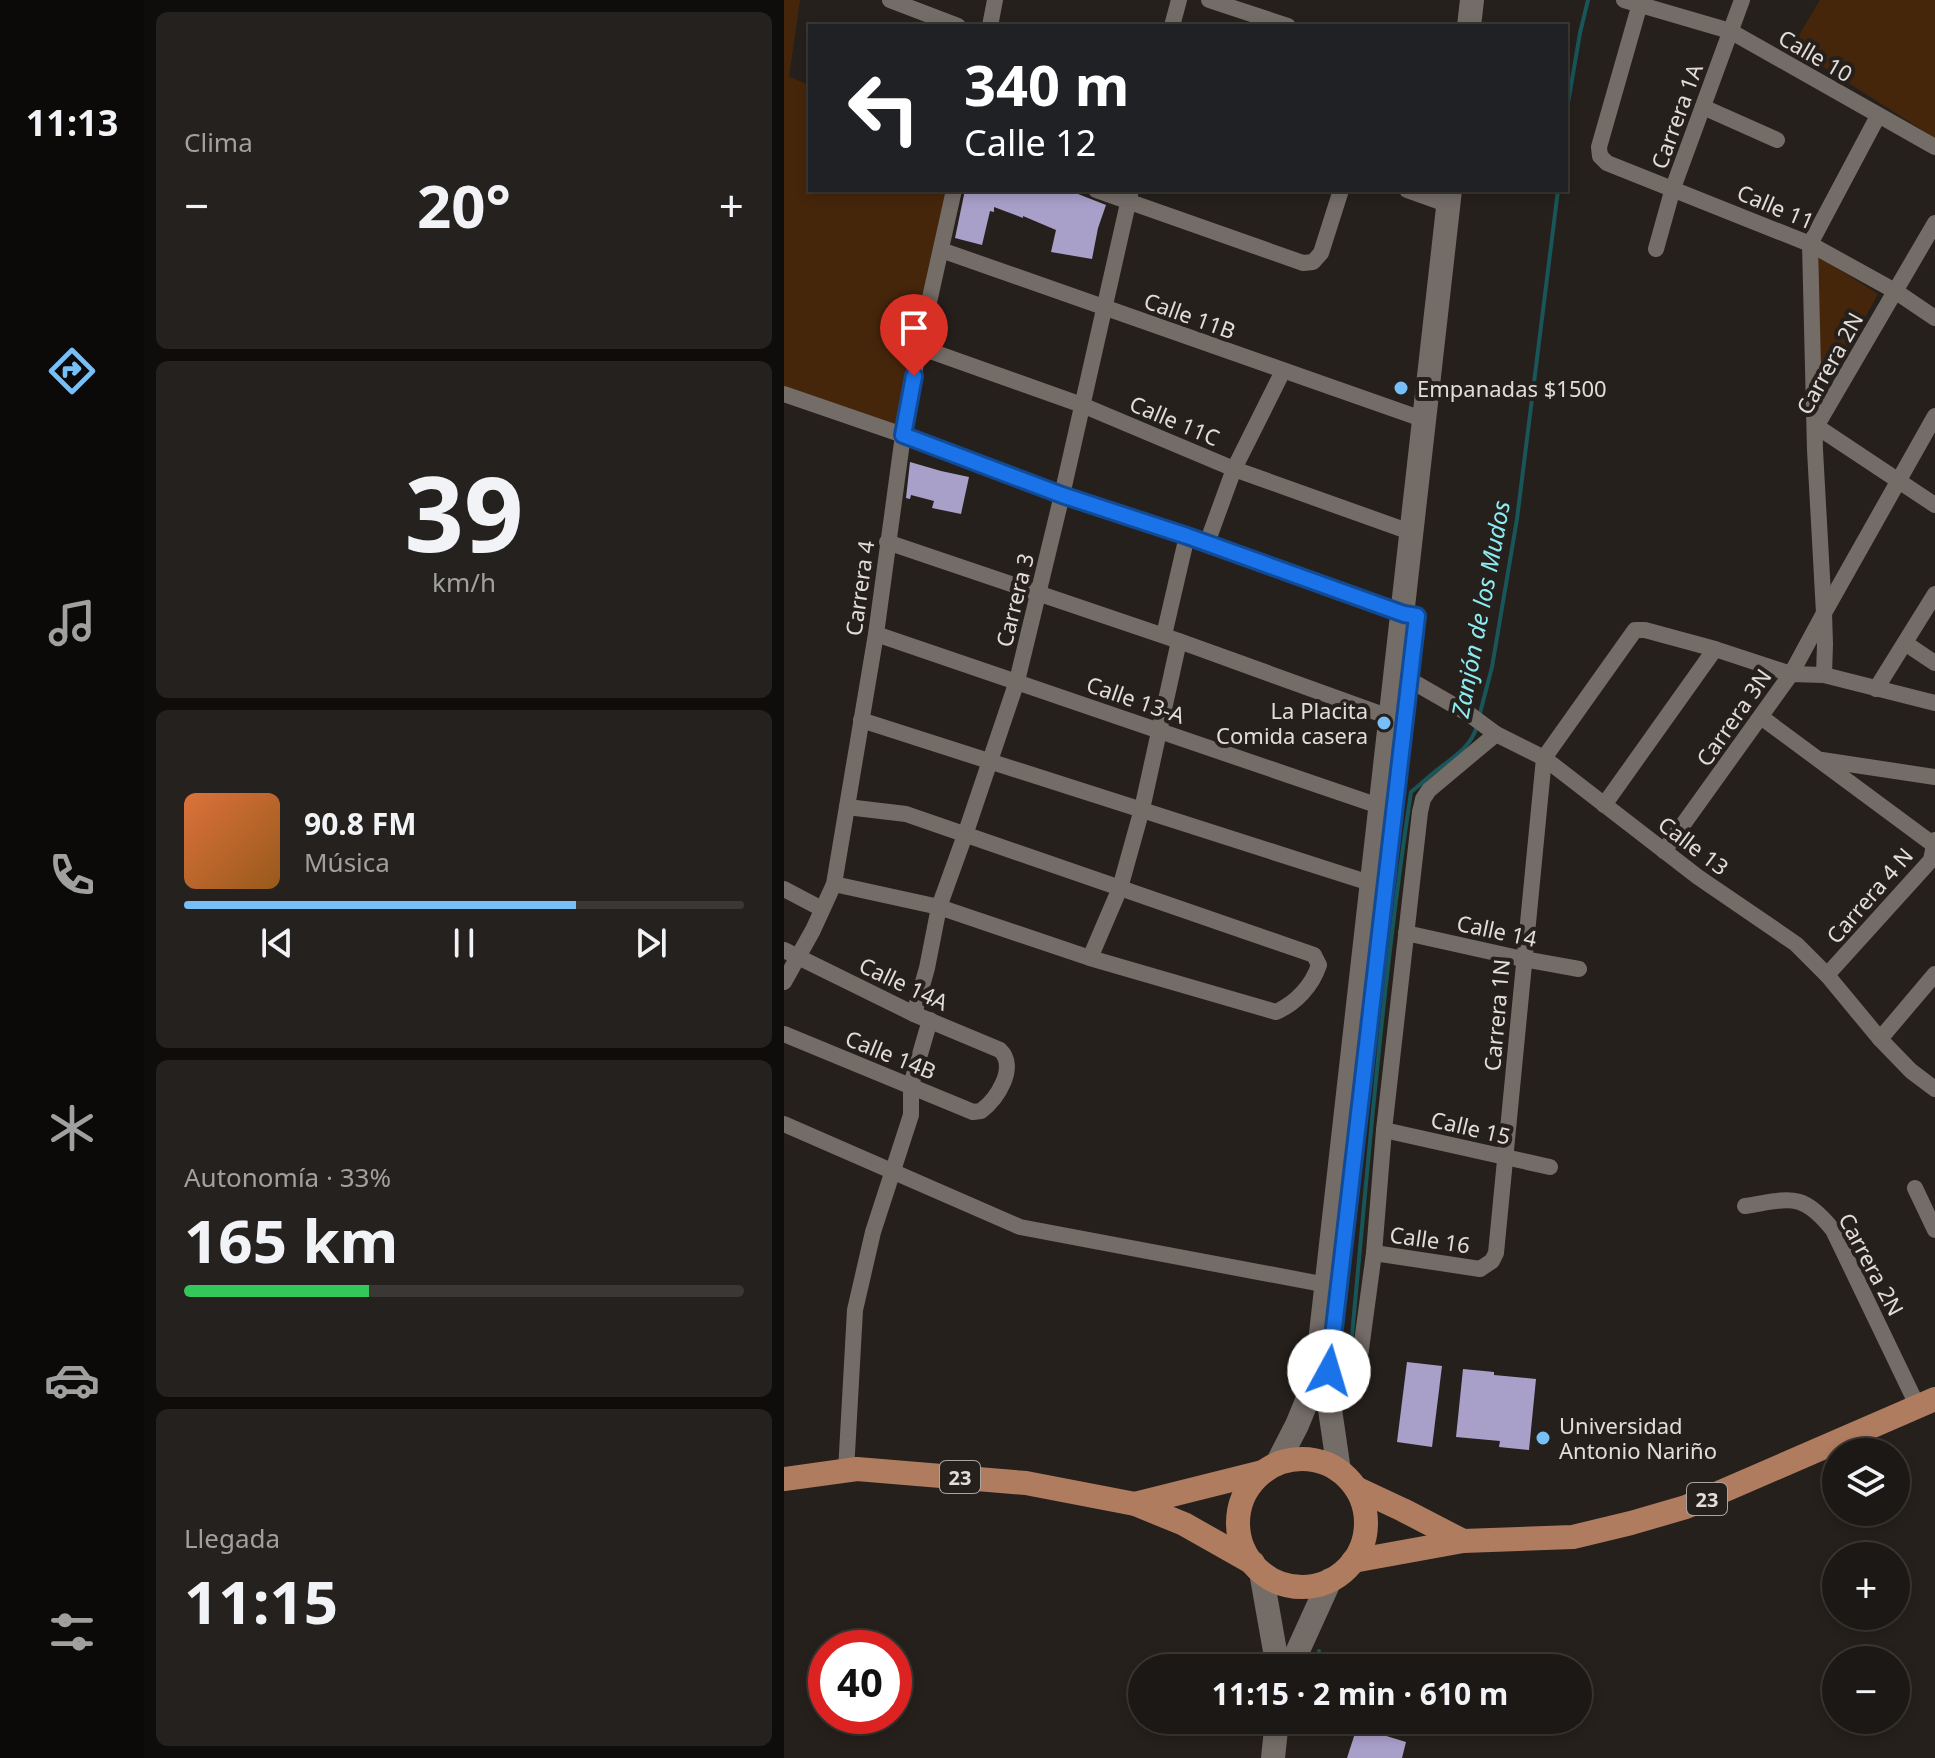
<!DOCTYPE html>
<html lang="es">
<meta charset="utf-8">
<style>
:root{--surface:#1c1815;--page:#25211e;--text:#f1f3f6;--muted:#a0a0a0;--line:#3a3734;--accent:#77bff7}
body{margin:0;font-family:"Noto Sans",sans-serif;background:var(--page);color:var(--text);height:100vh;display:flex;flex-direction:column;font-size:30px;white-space:nowrap}
*{box-sizing:border-box;margin:0}
p{font-size:26px;color:var(--muted)}
.icon{flex:none;width:44px;height:44px;fill:none;stroke:currentColor;stroke-width:2;stroke-linecap:round;stroke-linejoin:round}
.map{position:relative;flex:1;overflow:hidden}
.details{display:flex;flex-direction:column;gap:12px;padding:12px;background:#0f0d0c;width:640px}
.details>*{flex:none}
.top-card{position:absolute;left:24px;top:24px;width:760px;height:168px;border-radius:0px;box-shadow:0 4px 12px #0003,0 0 0 2px var(--line);background:#202124;color:#fff;overflow:hidden}
.controls{position:absolute;left:1038px;top:1438px;display:grid;gap:16px}
.controls a{display:grid;place-items:center;width:88px;height:88px;border-radius:50%;background:var(--surface);box-shadow:0 4px 12px #0003,0 0 0 2px var(--line);font-size:40px}
.speed{position:absolute;left:24px;top:1630px;display:flex;gap:16px;font-size:40px;font-weight:700;text-align:center}
.speed>*{display:grid;place-content:center;width:104px;height:104px;border-radius:50%;background:var(--surface);box-shadow:0 4px 12px #0003,0 0 0 2px var(--line);line-height:1}
.speed .limit{border:12px solid #d22;background:#fff;color:#111}
.pin{position:absolute;display:grid;place-items:center;width:68px;height:68px;color:#fff;margin:-82px -34px;border-radius:50% 50% 50% 0;rotate:-45deg;box-shadow:0 0 8px #0007}
.pin .icon{rotate:45deg}
.me{position:absolute;width:88px;margin:-44px;rotate:6deg;stroke-linejoin:round;filter:drop-shadow(0 0 6px #0008)}
.turn{display:flex;align-items:center;gap:28px;height:168px;padding:0 24px;font-size:36px}
.turn .icon{width:104px;height:104px;stroke-width:2.5}
.turn b{display:block;font-size:56px;line-height:68px}
.big{font-size:60px;font-weight:700;line-height:1.1}
.details .tile{flex:1;display:flex;flex-direction:column;justify-content:center;gap:12px;min-width:0;padding:0 28px;border-radius:12px;background:var(--page)}
.details .dial{align-items:center;gap:0}
.dial b{font-size:104px;line-height:1}
.song{display:flex;align-items:center;gap:24px}
.cover{width:96px;height:96px;border-radius:12px;background:linear-gradient(135deg,hsl(20 70% 55%),hsl(30 70% 35%))}
.played{height:8px;border-radius:4px;background:linear-gradient(90deg,var(--accent) 70%,var(--line) 70%)}
.keys{display:flex;justify-content:space-around;direction:ltr}
.heat{display:flex;justify-content:space-between;align-items:center;font-size:44px;direction:ltr}
.charge{height:12px;border-radius:6px;background:linear-gradient(90deg,#34c759 33%,var(--line) 0)}
.trip{position:absolute;left:344px;top:1654px;width:464px;height:80px;border-radius:40px;background:var(--surface);box-shadow:0 4px 12px #0003,0 0 0 2px var(--line);font-weight:700;line-height:80px;text-align:center}
main{display:flex;flex:1;min-height:0}
.dock{display:flex;flex-direction:column;width:144px;justify-content:space-around;align-items:center;background:#0b0a08;color:var(--muted)}
.dock .icon{width:56px;height:56px}
.dock .current{color:var(--accent)}
.dock b{font-size:36px;color:var(--text)}
.map>svg:first-child{display:block}
</style>
<main>
<nav class="dock">
<b>11:13</b>
<svg class="icon current" aria-label="directions" viewBox="0 0 24 24"><path d="M12 3l9 9-9 9-9-9zM9 14v-3h6M13 9l2 2-2 2"/></svg>
<svg class="icon" aria-label="music" viewBox="0 0 24 24"><path d="M9 18V5l10-2v13"/><circle cx="6" cy="18" r="3"/><circle cx="16" cy="16" r="3"/></svg>
<svg class="icon" aria-label="phone" viewBox="0 0 24 24"><path d="M5 4h4l2 5-3 2q2 4 5 5l2-3 5 2v4C11 20 4 13 5 4z"/></svg>
<svg class="icon" aria-label="climate" viewBox="0 0 24 24"><path d="M12 3v18M4 7l16 10M4 17L20 7"/></svg>
<svg class="icon" aria-label="car" viewBox="0 0 24 24"><path d="M5 17H2v-5l4-1 3-4h7l3 4 3 1v5h-3M9 17h6M6 11h13"/><circle cx="7" cy="17" r="2"/><circle cx="17" cy="17" r="2"/></svg>
<svg class="icon" aria-label="filters" viewBox="0 0 24 24"><path d="M4 7h16M4 17h16"/><circle cx="9" cy="7" r="2"/><circle cx="15" cy="17" r="2"/></svg>
</nav>
<section class="details">
<div class="tile"><p>Clima</p>
<div class="heat"><a>−</a><b class="big">20°</b><a>+</a></div>
</div>
<div class="tile dial"><b>39</b><p>km/h</p></div>
<div class="tile">
<div class="song"><i class="cover"></i><div><b>90.8 FM</b><p>Música</p></div></div>
<div class="played"></div>
<div class="keys"><svg class="icon" aria-label="previous" viewBox="0 0 24 24"><path d="M18 5L8 12l10 7zM5 5v14"/></svg><svg class="icon" aria-label="pause" viewBox="0 0 24 24"><path d="M8 5v14M16 5v14"/></svg><svg class="icon" aria-label="next" viewBox="0 0 24 24"><path d="M6 5l10 7-10 7zM19 5v14"/></svg></div>
</div>
<div class="tile"><p>Autonomía · 33%</p><b class="big">165 km</b><div class="charge"></div></div>
<div class="tile"><p>Llegada</p><b class="big">11:15</b></div>
</section>
<div class="map">
<svg width="1151" height="1758" viewBox="0 0 1151 1758">
<rect width="100%" height="100%" fill="#26201c"/>
<g fill="#45260b">
<path d="M0,0h16l-11,77 21,8v105h144l-51,245 -119,-41z"/>
<path d="M1036,0h115v138l-143,-91z"/>
<path d="M1032,255l62,39 -57,104z"/>
</g>
<g fill="none" stroke-linecap="round" stroke-linejoin="round">
<g stroke="#18565a" stroke-width="4">
<path d="M782,115l14,-82 8,-33"/>
<path d="M695,717l13,-50 25,-148 41,-329"/>
<path d="M563,1389c19,-199 34,-399 64,-597 9,-7 17,-15 26,-22 17,-13 34,-23 40,-44"/>
<path d="M532,1668l3,-17"/>
</g>
</g>
<g fill="#a9a0ca">
<path d="M181,190h103l38,15 -8,23 -6,31 -41,-7 5,-22 -33,-14v2l-29,-11v5l-4,-1 -8,34 -27,-7z"/>
<path d="M126,462l31,9 28,6 -8,37 -29,-6 2,-7 -23,-6 -1,4 -4,-1z"/>
<path d="M623,1362l35,4 -10,81 -35,-5z"/>
<path d="M679,1369l31,3v3l42,4 -7,71 -30,-3 1,-6 -44,-4z"/>
<path d="M573,1727l49,15 -4,16h-55z"/>
</g>
<g fill="none" stroke-linecap="round" stroke-linejoin="round">
<g stroke="#746c67" stroke-width="16">
<path d="M106,0l68,26"/>
<path d="M425,0l79,26"/>
<path d="M840,0l106,31 205,116"/>
<path d="M857,0l-42,147 1,9 7,7 203,81 85,47 40,27"/>
<path d="M206,26l5,-26"/>
<path d="M388,26l7,-26"/>
<path d="M919,107l74,33"/>
<path d="M312,190l207,73 10,-1 8,-9 20,-63"/>
<path d="M623,190l42,15"/>
<path d="M872,249l17,-61 69,-188"/>
<path d="M157,250l484,170"/>
<path d="M135,347l163,58 152,64 179,64"/>
<path d="M0,394l119,41 159,60 125,41 217,78 13,2"/>
<path d="M1033,425l118,-202"/>
<path d="M1032,426l119,79"/>
<path d="M103,542l292,99 213,77"/>
<path d="M423,543l27,-74 49,-98"/>
<path d="M92,634l506,173"/>
<path d="M380,635l23,-99"/>
<path d="M1121,643l30,20"/>
<path d="M1040,675l1,-31 -1,-31 111,-197"/>
<path d="M612,679l14,1 59,34 27,20 48,24 154,119 98,67 31,31 53,64 31,32 24,18"/>
<path d="M1092,689l59,-95"/>
<path d="M977,717l173,128"/>
<path d="M77,720l512,164"/>
<path d="M1038,760l113,17"/>
<path d="M820,805l111,-156 76,25 33,-61 -9,-163 -5,-206 68,-128"/>
<path d="M880,851l127,-177 33,1 111,28"/>
<path d="M50,884l105,23 151,51 186,54c20,-9 36,-26 43,-47l-5,-10 -408,-141 -59,-7"/>
<path d="M0,889l38,20"/>
<path d="M622,933l117,26 56,10"/>
<path d="M0,950l130,64 86,36c18,17 -3,49 -19,61l-8,1 -189,-78"/>
<path d="M306,958l30,-70 22,-79 37,-168"/>
<path d="M1043,975l104,-115 4,-20"/>
<path d="M0,982l29,-52 21,-46 42,-250 27,-199 16,-88 35,-157"/>
<path d="M130,1014l13,-46 12,-61 26,-72 52,-154 45,-186 69,-305"/>
<path d="M1096,1039l55,-65"/>
<path d="M0,1124l236,103 307,58"/>
<path d="M600,1130l166,37"/>
<path d="M1131,1188l20,42"/>
<path d="M961,1206c45,-7 57,-15 88,24l85,177"/>
<path d="M590,1253l106,16 12,-8 4,-8 48,-495 91,-128h10l70,19"/>
<path d="M571,1394l19,-141 10,-123 36,-318 3,-13 6,-9 67,-56"/>
<path d="M62,1471l9,-161 18,-78 38,-117v-30l19,-65"/>
</g>
<g stroke="#746c67" stroke-width="24">
<path d="M685,26l3,-26"/>
<path d="M546,1362l-3,27 12,82"/>
<path d="M493,1464l20,-39 16,-39 6,-35 131,-1161"/>
<path d="M477,1572l17,96"/>
<path d="M506,1668l40,-88"/>
<path d="M489,1758l4,-38"/>
</g>
<g stroke="#b07c60" stroke-width="24">
<circle cx="518" cy="1523" r="64"/>
<path d="M0,1479l73,-10 169,14 109,21 49,20 69,39"/>
<path d="M572,1488l47,22 60,31"/>
<path d="M351,1504l128,-32"/>
<path d="M569,1561l110,-20 110,-4 58,-14 55,-16 249,-108"/>
</g>
</g>
<g fill="none" stroke-linecap="round" stroke-linejoin="round">
<g stroke="#114b97" stroke-width="20">
<path id="route" d="M130,376l-11,59 159,60 125,41 217,78 13,2 -88,755"/>
</g>
<use href="#route" stroke="#1a73e8" stroke-width="14"/>
</g>
<g fill="#77bff7" stroke="#26201c" stroke-width="3">
<circle cx="617" cy="388" r="8"/>
<circle cx="600" cy="723" r="8"/>
<circle cx="759" cy="1438" r="8"/>
</g>
<g text-anchor="middle" dominant-baseline="central" stroke-width="8" stroke-linejoin="round" paint-order="stroke">
<g fill="#26201c" stroke="#a9a4a1" stroke-width="2">
<rect x="156" y="1461" width="40" height="32" rx="6"/>
<rect x="903" y="1483" width="40" height="32" rx="6"/>
</g>
<g font-size="20" font-weight="bold" fill="#e1ddda">
<text x="176" y="1477">23</text>
<text x="923" y="1499">23</text>
</g>
<g font-size="22" fill="#e1ddda" stroke="#26201c">
<text transform="translate(1032 55) rotate(30)">Calle 10</text>
<text transform="translate(892 116) rotate(-70)">Carrera 1A</text>
<text transform="translate(992 206) rotate(23)">Calle 11</text>
<text transform="translate(406 315) rotate(20)">Calle 11B</text>
<text transform="translate(1045 363) rotate(-61)">Carrera 2N</text>
<text transform="translate(391 420) rotate(23)">Calle 11C</text>
<text transform="translate(75 588) rotate(-82)">Carrera 4</text>
<text transform="translate(230 600) rotate(-76)">Carrera 3</text>
<text transform="translate(352 699) rotate(19)">Calle 13-A</text>
<text transform="translate(949 717) rotate(-55)">Carrera 3N</text>
<text transform="translate(910 845) rotate(37)">Calle 13</text>
<text transform="translate(1085 895) rotate(-49)">Carrera 4 N</text>
<text transform="translate(713 930) rotate(12)">Calle 14</text>
<text transform="translate(120 983) rotate(25)">Calle 14A</text>
<text transform="translate(712 1015) rotate(-85)">Carrera 1N</text>
<text transform="translate(107 1054) rotate(22)">Calle 14B</text>
<text transform="translate(687 1127) rotate(13)">Calle 15</text>
<text transform="translate(646 1239) rotate(8)">Calle 16</text>
<text transform="translate(1088 1264) rotate(62)">Carrera 2N</text>
</g>
<g font-size="22" fill="#e1ddda" stroke="#26201c" text-anchor="start">
<text x="633" y="388">Empanadas $1500</text>
<text x="584" y="710" text-anchor="end">La Placita<tspan x="584" dy="25">Comida casera</tspan></text>
<text x="775" y="1425">Universidad<tspan x="775" dy="25">Antonio Nariño</tspan></text>
</g>
<g font-size="24" font-style="italic" fill="#8cecf3" stroke="#26201c">
<text transform="translate(696 609) rotate(-79)">Zanjón de los Mudos</text>
</g>
</g>
</svg>
<div class="controls">
<a><svg class="icon" aria-label="layers" viewBox="0 0 24 24"><path d="M12 4l9 5-9 5-9-5zM3 14l9 5 9-5"/></svg></a>
<a>+</a>
<a>−</a>
</div>
<div class="speed"><div class="limit">40</div></div>
<div class="pin" style="left:130px;top:376px;background:#d93025"><svg class="icon" aria-label="arrive" viewBox="0 0 24 24"><path d="M6 21V4h12l-3 4 3 4H6"/></svg></div>
<svg class="me" style="left:545px;top:1371px" viewBox="-20 -20 40 40"><circle r="19" fill="#fff"/><path d="M0-13L10 11 0 6-10 11z" fill="#1a73e8"/></svg>
<div class="trip">11:15 · 2 min · 610 m</div>
<div class="top-card">
<div class="turn"><svg class="icon" aria-label="left" viewBox="0 0 24 24"><path d="M17 20v-9H6M10 6l-5 5 5 5"/></svg><div><b>340 m</b>Calle 12</div></div>
</div>
</div>
</main>
